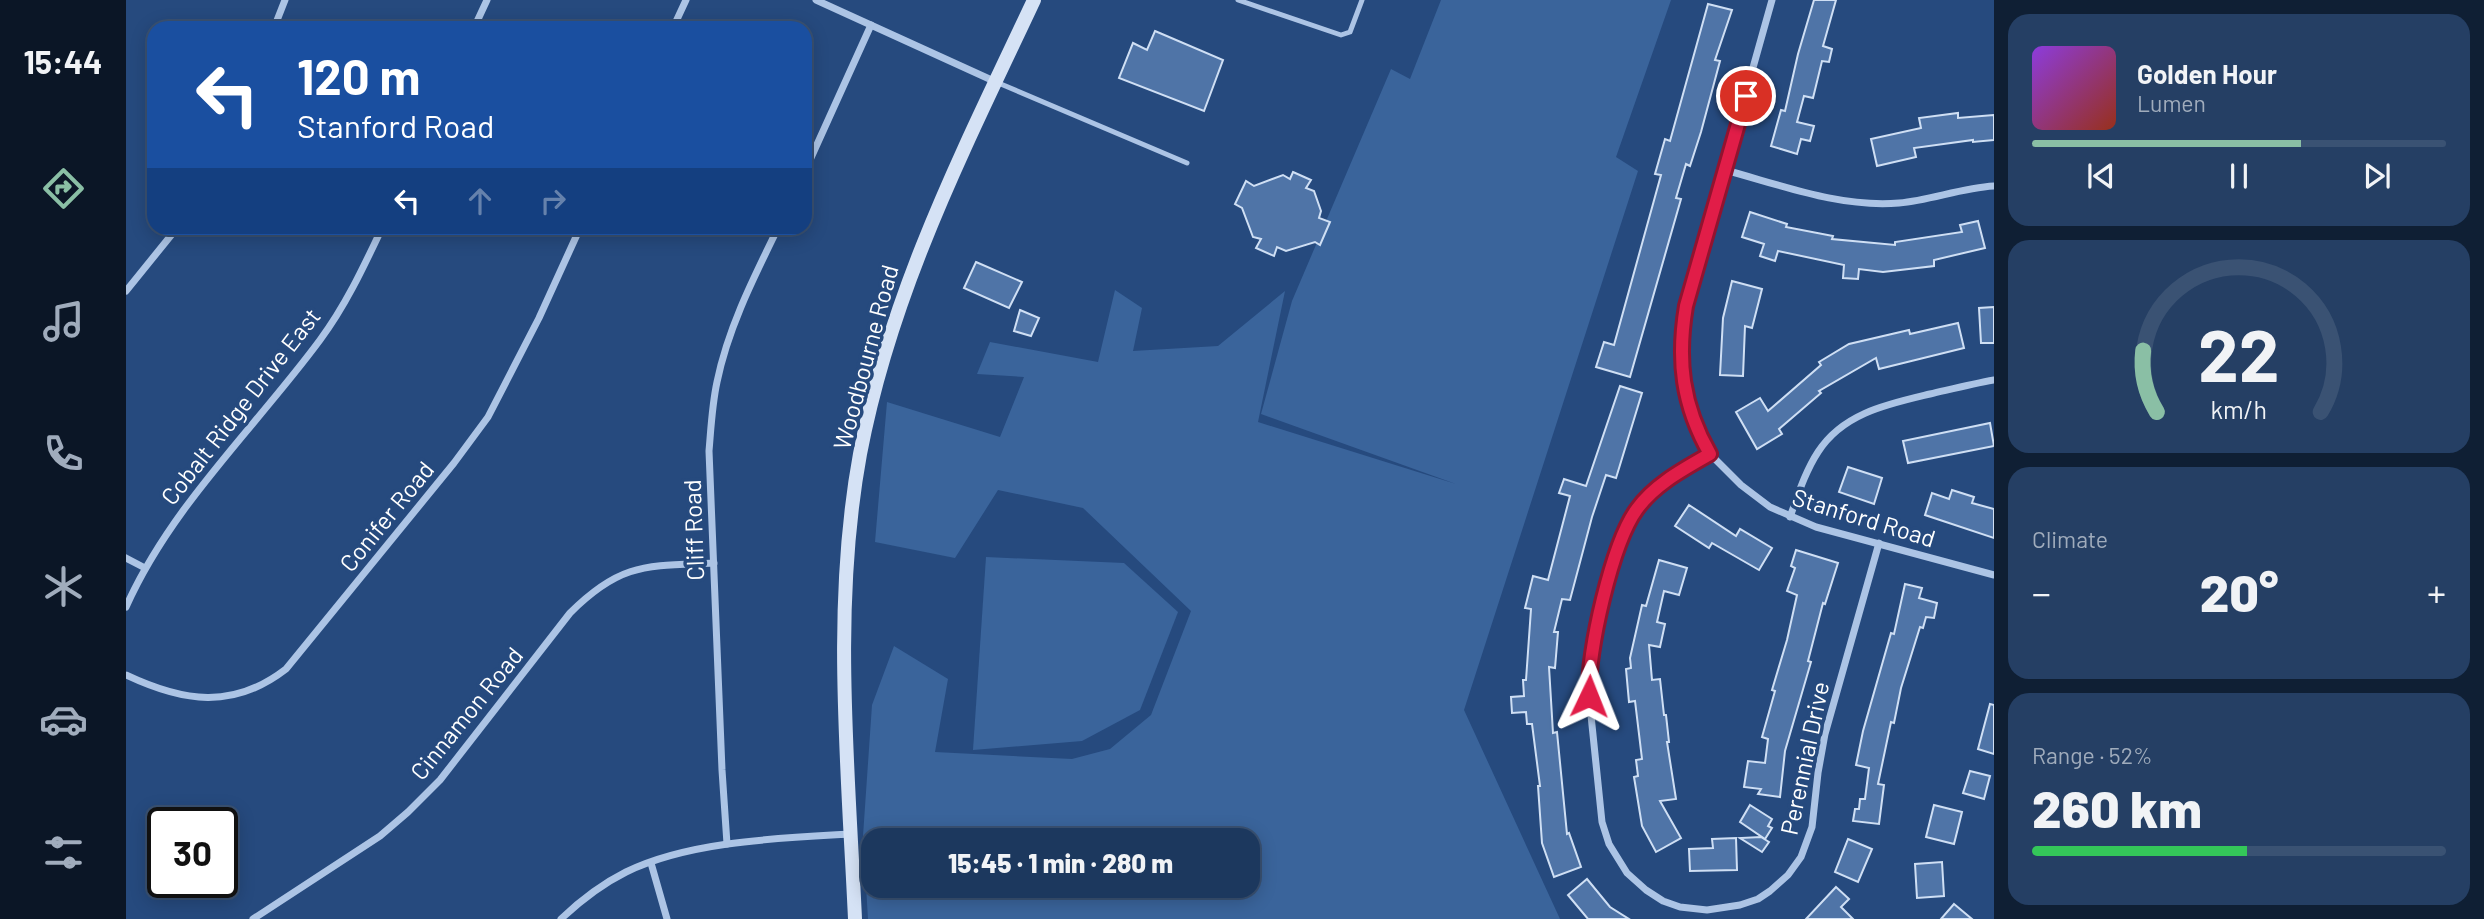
<!DOCTYPE html>
<meta charset="utf-8">
<style>
:root{--surface:#1c385e;--page:#253f64;--text:#f1f3f6;--muted:#a0acbc;--line:#3a5273;--accent:#8abfa5}
body{margin:0;font-family:Barlow,sans-serif;background:var(--page);color:var(--text);height:100vh;display:flex;flex-direction:column;font-size:26px;white-space:nowrap}
*{box-sizing:border-box;margin:0}
p{font-size:23px;color:var(--muted)}
.icon{flex:none;width:38px;height:38px;fill:none;stroke:currentColor;stroke-width:2;stroke-linecap:round;stroke-linejoin:round}
.map{position:relative;flex:1;overflow:hidden}
.sheet{display:flex;flex-direction:column;gap:14px;padding:14px;background:#0f1f34;width:490px}
.sheet>*{flex:none}
.banner{position:absolute;left:21px;top:21px;width:665px;height:214px;border-radius:21px;box-shadow:0 4px 18px #0003,0 0 0 2px var(--line);background:#1a4fa0;color:#fff;overflow:hidden}
.speed{position:absolute;left:21px;top:807px;display:flex;gap:14px;font-size:35px;font-weight:700;text-align:center}
.speed>*{display:grid;place-content:center;width:91px;height:91px;border-radius:50%;background:var(--surface);box-shadow:0 4px 18px #0003,0 0 0 2px var(--line);line-height:1}
.speed .limit{border:4px solid #111;border-radius:10px;background:#fff;color:#111}
.pin{position:absolute;display:grid;place-items:center;width:60px;height:60px;color:#fff;margin:-30px;border:4px solid #fff;border-radius:50%;box-shadow:0 2px 7px #0007}
.me{position:absolute;width:77px;margin:-38px;rotate:2deg;stroke-linejoin:round;filter:drop-shadow(0 0 5px #0008)}
.turn{display:flex;align-items:center;gap:24px;height:147px;padding:0 35px;font-size:32px}
.turn .icon{width:91px;height:91px;stroke-width:2.5}
.turn b{display:block;font-size:49px;line-height:60px}
.lanes{display:flex;align-items:center;height:66px;padding:0 35px;background:#0003;justify-content:center;gap:35px;direction:ltr}
.lanes .off{opacity:.35}
.big{font-size:52px;font-weight:800;line-height:1.1}
.sheet .card{flex:1;display:flex;flex-direction:column;justify-content:center;gap:10px;min-width:0;padding:0 24px;border-radius:21px;background:var(--page)}
.sheet .dial{align-items:center;gap:0}
.dial svg{height:182px;overflow:visible;fill:none;stroke:var(--line);stroke-width:7;stroke-linecap:round;text-anchor:middle}
.dial text{fill:var(--text);stroke:none}
.song{display:flex;align-items:center;gap:21px}
.cover{width:84px;height:84px;border-radius:10px;background:linear-gradient(135deg,hsl(270 70% 55%),hsl(10 70% 35%))}
.played{height:7px;border-radius:4px;background:linear-gradient(90deg,var(--accent) 65%,var(--line) 65%)}
.keys{display:flex;justify-content:space-around;direction:ltr}
.heat{display:flex;justify-content:space-between;align-items:center;font-size:38px;direction:ltr}
.charge{height:10px;border-radius:5px;background:linear-gradient(90deg,#34c759 52%,var(--line) 0)}
.trip{position:absolute;left:735px;top:828px;width:399px;height:70px;border-radius:21px;background:var(--surface);box-shadow:0 4px 18px #0003,0 0 0 2px var(--line);font-weight:800;line-height:70px;text-align:center}
main{display:flex;flex:1;min-height:0}
.dock{display:flex;flex-direction:column;width:126px;justify-content:space-around;align-items:center;background:#0b1626;color:var(--muted)}
.dock .icon{width:49px;height:49px}
.dock .selected{color:var(--accent)}
.dock b{font-size:32px;color:var(--text)}
.map>svg:first-child{display:block}
</style>
<main>
<nav class="dock">
<b>15:44</b>
<svg class="icon selected" aria-label="directions" viewBox="0 0 24 24"><path d="M12 3l9 9-9 9-9-9zM9 14v-3h6M13 9l2 2-2 2"/></svg>
<svg class="icon" aria-label="music" viewBox="0 0 24 24"><path d="M9 18V5l10-2v13"/><circle cx="6" cy="18" r="3"/><circle cx="16" cy="16" r="3"/></svg>
<svg class="icon" aria-label="phone" viewBox="0 0 24 24"><path d="M5 4h4l2 5-3 2q2 4 5 5l2-3 5 2v4C11 20 4 13 5 4z"/></svg>
<svg class="icon" aria-label="climate" viewBox="0 0 24 24"><path d="M12 3v18M4 7l16 10M4 17L20 7"/></svg>
<svg class="icon" aria-label="car" viewBox="0 0 24 24"><path d="M5 17H2v-5l4-1 3-4h7l3 4 3 1v5h-3M9 17h6M6 11h13"/><circle cx="7" cy="17" r="2"/><circle cx="17" cy="17" r="2"/></svg>
<svg class="icon" aria-label="filters" viewBox="0 0 24 24"><path d="M4 7h16M4 17h16"/><circle cx="9" cy="7" r="2"/><circle cx="15" cy="17" r="2"/></svg>
</nav>
<div class="map">
<svg width="1868" height="919" viewBox="0 0 1868 919">
<rect width="100%" height="100%" fill="#264a7e"/>
<g fill="#3a649b" fill-rule="evenodd">
<path d="M1315,0h230l-55,157 22,14 -174,539 96,209h-692l-5,-83 9,-131 22,-59 54,33 -13,73 137,7 38,-10 41,-34 40,-104 -108,-103 -85,-18 -43,68 -80,-16 12,-140 113,35 24,-60 -47,-3 13,-32 108,20 17,-72 27,18 -9,43 85,-5 67,-55 -27,131 198,62 -195,-70 31,-113 99,-232 19,10zM747,840h375v46h-375z"/>
<path d="M860,557l138,6 54,49 -38,98 -58,31 -109,9z"/>
</g>
<g fill="#4f74a7" stroke="#cfdff4" stroke-width="2">
<path d="M1688,0h22l-13,46 9,3 -3,13 -7,-1 -9,37 -9,-2 -7,26 17,4 -4,15 -9,-2 -4,15 -26,-8 10,-36 4,1 13,-57z"/>
<path d="M1582,4l24,6 -17,50 5,1 -19,71 -11,34 -4,-2 -10,34 5,1 -51,178 -34,-10 8,-25 10,3 47,-170 -6,-1 10,-35 5,2z"/>
<path d="M1029,31l68,29 -19,51 -85,-33 14,-35 14,7z"/>
<path d="M1832,113v5l36,-3v25l-21,2v-2l-59,8 2,9 -39,9 -6,-27 50,-11 -2,-10z"/>
<path d="M1167,172l18,8 -5,8 8,3 7,20 -2,7 11,4 -10,23 -5,-3 -29,9 -9,-4 -3,9 -18,-8 5,-9 -8,-2 -11,-29 -7,-4 11,-23 8,5 29,-11 7,4z"/>
<path d="M1624,212l37,12 -1,3 47,9 -1,3 63,6v-3l67,-10 -2,-7 18,-4 7,27 -51,12v6l-51,6 -24,-3 -1,10 -15,-1 1,-13 -66,-14 -3,10 -15,-5 4,-12 -22,-7z"/>
<path d="M850,262l46,20 -13,26 -45,-20z"/>
<path d="M1606,281l30,8 -10,39 -7,-2 -2,50 -23,-1 3,-57z"/>
<path d="M1868,307v36h-13l-2,-35z"/>
<path d="M894,310l19,8 -8,18 -17,-5z"/>
<path d="M1832,323l6,25 -85,21 -3,-11 -57,33 2,2 -42,36 3,5 -25,15 -21,-37 24,-14 8,13 53,-46 -2,-3 30,-18 60,-14 1,4z"/>
<path d="M1494,386l22,7 -26,85 -10,-3 -14,42 -22,83 -8,-1 -8,33h4l-3,36 -6,-1 4,66 4,-1 10,102 2,-1 12,34 -27,10 -12,-34 -4,-57h2l-8,-62h-5l-1,-12 -14,1 -1,-16 13,-1 -1,-16h3l5,-71 -6,-1 8,-32 15,4 22,-84 -11,-3 5,-14 22,7z"/>
<path d="M1864,423l4,23 -86,17 -5,-22z"/>
<path d="M1722,467l34,11 -8,26 -35,-12z"/>
<path d="M1826,490l22,7 -2,6 22,6v29l-69,-23 7,-22 17,6z"/>
<path d="M1563,505l47,31 4,-7 32,19 -13,22 -47,-27 -3,5 -34,-22z"/>
<path d="M1670,550l42,13 -13,41 -2,-1 -15,58 3,1 -26,89 -5,46 -22,-3 3,-5 -17,-2 4,-26 17,2 3,-24 -6,-2 13,-46 -3,-1 15,-50 10,-45 -10,-4 8,-23 -4,-2z"/>
<path d="M1533,560l28,8 -8,27 -15,-4 -7,31 8,2 -5,23 -11,-2 3,35 8,-1 4,36h2l3,27h-2l9,57 -16,2 21,37 -25,14 -14,-26 -8,-49 4,-1 -2,-16 6,-1 -7,-58 -6,1 -3,-33 5,-1 -1,-10 12,-53 4,1z"/>
<path d="M1779,584l17,4 -3,10 18,5 -3,15 -8,-1 -3,11 -3,-1 -19,61 -7,35 -3,-1 -13,62 6,1 -5,39 -26,-3 2,-12h4l1,-10h5l4,-31 -13,-3 7,-34 28,-98 3,1z"/>
<path d="M1864,704l4,1v49l-16,-5z"/>
<path d="M1844,771l20,5 -6,23 -21,-6z"/>
<path d="M1624,805l22,14 -4,7 4,2 -7,11 -25,-17z"/>
<path d="M1808,805l28,7 -8,32 -28,-7z"/>
<path d="M1635,837l8,5 -7,10 -22,-14z"/>
<path d="M1610,838l1,32 -47,1 -1,-22 24,-1 -1,-9z"/>
<path d="M1722,839l24,10 -14,33 -23,-10z"/>
<path d="M1816,862l2,34 -27,2 -2,-34z"/>
<path d="M1461,879l23,28 19,12h-41l-20,-24z"/>
<path d="M1710,887l13,12 -8,8 12,12h-47z"/>
<path d="M1828,904l18,15h-31z"/>
</g>
<g fill="none" stroke-linecap="round" stroke-linejoin="round">
<g stroke="#acc4e5" stroke-width="5">
<path d="M1112,0l103,35 9,-3 12,-32"/>
<path d="M870,82l191,81"/>
</g>
<g stroke="#acc4e5" stroke-width="7">
<path d="M690,0l180,82"/>
<path d="M1646,0l-86,306 -6,51 4,32 7,23 19,42 31,31 29,22 46,20 178,48"/>
<path d="M148,28l11,-28"/>
<path d="M348,28l13,-28"/>
<path d="M547,28l13,-28"/>
<path d="M1599,170c56,15 115,38 174,33 32,-3 62,-15 95,-17"/>
<path d="M679,171l66,-146"/>
<path d="M0,291l51,-63"/>
<path d="M1584,454l-44,27 -29,28 -18,35 -29,111 -1,41 13,126 7,22 18,29 19,17 17,11 17,6 27,3 33,-5 18,-6 12,-8 18,-16 13,-18 11,-30 6,-54 7,-39 54,-191"/>
<path d="M1664,517c8,-22 15,-45 28,-65 25,-39 70,-48 112,-58 22,-5 42,-10 64,-14"/>
<path d="M0,558l19,10"/>
<path d="M0,607c45,-101 129,-179 194,-267 26,-35 44,-74 62,-112"/>
<path d="M0,675c57,27 107,35 160,-6l168,-206 34,-46 51,-99 41,-90"/>
<path d="M601,844l-5,-74 -13,-319c2,-23 3,-46 8,-69 11,-54 37,-105 61,-154"/>
<path d="M525,863l16,56"/>
<path d="M127,919l127,-83 28,-24 32,-32 130,-167c51,-51 77,-47 144,-50"/>
<path d="M435,919c19,-18 41,-35 65,-47 63,-31 155,-34 225,-38"/>
</g>
<path stroke="#d5e2f5" stroke-width="14" d="M729,919c-7,-154 -23,-313 5,-465 31,-163 104,-305 174,-454"/>
</g>
<g fill="none" stroke-linecap="round" stroke-linejoin="round">
<g stroke="#92132f" stroke-width="18">
<path id="route" d="M1463,696c-2,-43 23,-153 48,-187 18,-25 47,-40 73,-55 -28,-49 -33,-94 -24,-148l60,-210"/>
</g>
<use href="#route" stroke="#e11d48" stroke-width="12"/>
</g>
<g text-anchor="middle" dominant-baseline="central" stroke-width="7" stroke-linejoin="round" paint-order="stroke">
<g font-size="24" fill="#fff" stroke="#264a7e">
<text transform="translate(739 357) rotate(-75)">Woodbourne Road</text>
<text transform="translate(114 406) rotate(-52)">Cobalt Ridge Drive East</text>
<text transform="translate(260 516) rotate(-51)">Conifer Road</text>
<text transform="translate(1738 517) rotate(17)">Stanford Road</text>
<text transform="translate(567 530) rotate(-92)">Cliff Road</text>
<text transform="translate(340 713) rotate(-51)">Cinnamon Road</text>
<text transform="translate(1678 758) rotate(-78)">Perennial Drive</text>
</g>
</g>
</svg>
<div class="speed"><div class="limit">30</div></div>
<div class="pin" style="left:1620px;top:96px;background:#d93025"><svg class="icon" aria-label="arrive" viewBox="0 0 24 24"><path d="M6 21V4h12l-3 4 3 4H6"/></svg></div>
<svg class="me" style="left:1463px;top:696px" viewBox="-20 -20 40 40"><path d="M0-17L14 15 0 8-14 15z" fill="#e11d48" stroke="#fff" stroke-width="4"/></svg>
<div class="trip">15:45 · 1 min · 280 m</div>
<div class="banner">
<div class="turn"><svg class="icon" aria-label="left" viewBox="0 0 24 24"><path d="M17 20v-9H6M10 6l-5 5 5 5"/></svg><div><b>120 m</b>Stanford Road</div></div>
<div class="lanes"><svg class="icon" aria-label="left" viewBox="0 0 24 24"><path d="M17 20v-9H6M10 6l-5 5 5 5"/></svg><svg class="icon off" aria-label="ahead" viewBox="0 0 24 24"><path d="M12 20V5M6 11l6-6 6 6"/></svg><svg class="icon off" aria-label="right" viewBox="0 0 24 24"><path d="M7 20v-9h11M14 6l5 5-5 5"/></svg></div>
</div>
</div>
<section class="sheet">
<div class="card">
<div class="song"><i class="cover"></i><div><b>Golden Hour</b><p>Lumen</p></div></div>
<div class="played"></div>
<div class="keys"><svg class="icon" aria-label="previous" viewBox="0 0 24 24"><path d="M18 5L8 12l10 7zM5 5v14"/></svg><svg class="icon" aria-label="pause" viewBox="0 0 24 24"><path d="M8 5v14M16 5v14"/></svg><svg class="icon" aria-label="next" viewBox="0 0 24 24"><path d="M6 5l10 7-10 7zM19 5v14"/></svg></div>
</div>
<div class="card dial"><svg viewBox="0 0 100 80">
<path d="M14 69A42 42 0 1 1 86 69"/>
<path d="M14 69A42 42 0 0 1 8 42" stroke="#8abfa5"/>
<text x="50" y="56" font-size="32" font-weight="700">22</text>
<text x="50" y="72" font-size="11">km/h</text>
</svg></div>
<div class="card"><p>Climate</p>
<div class="heat"><a>−</a><b class="big">20°</b><a>+</a></div>
</div>
<div class="card"><p>Range · 52%</p><b class="big">260 km</b><div class="charge"></div></div>
</section>
</main>
